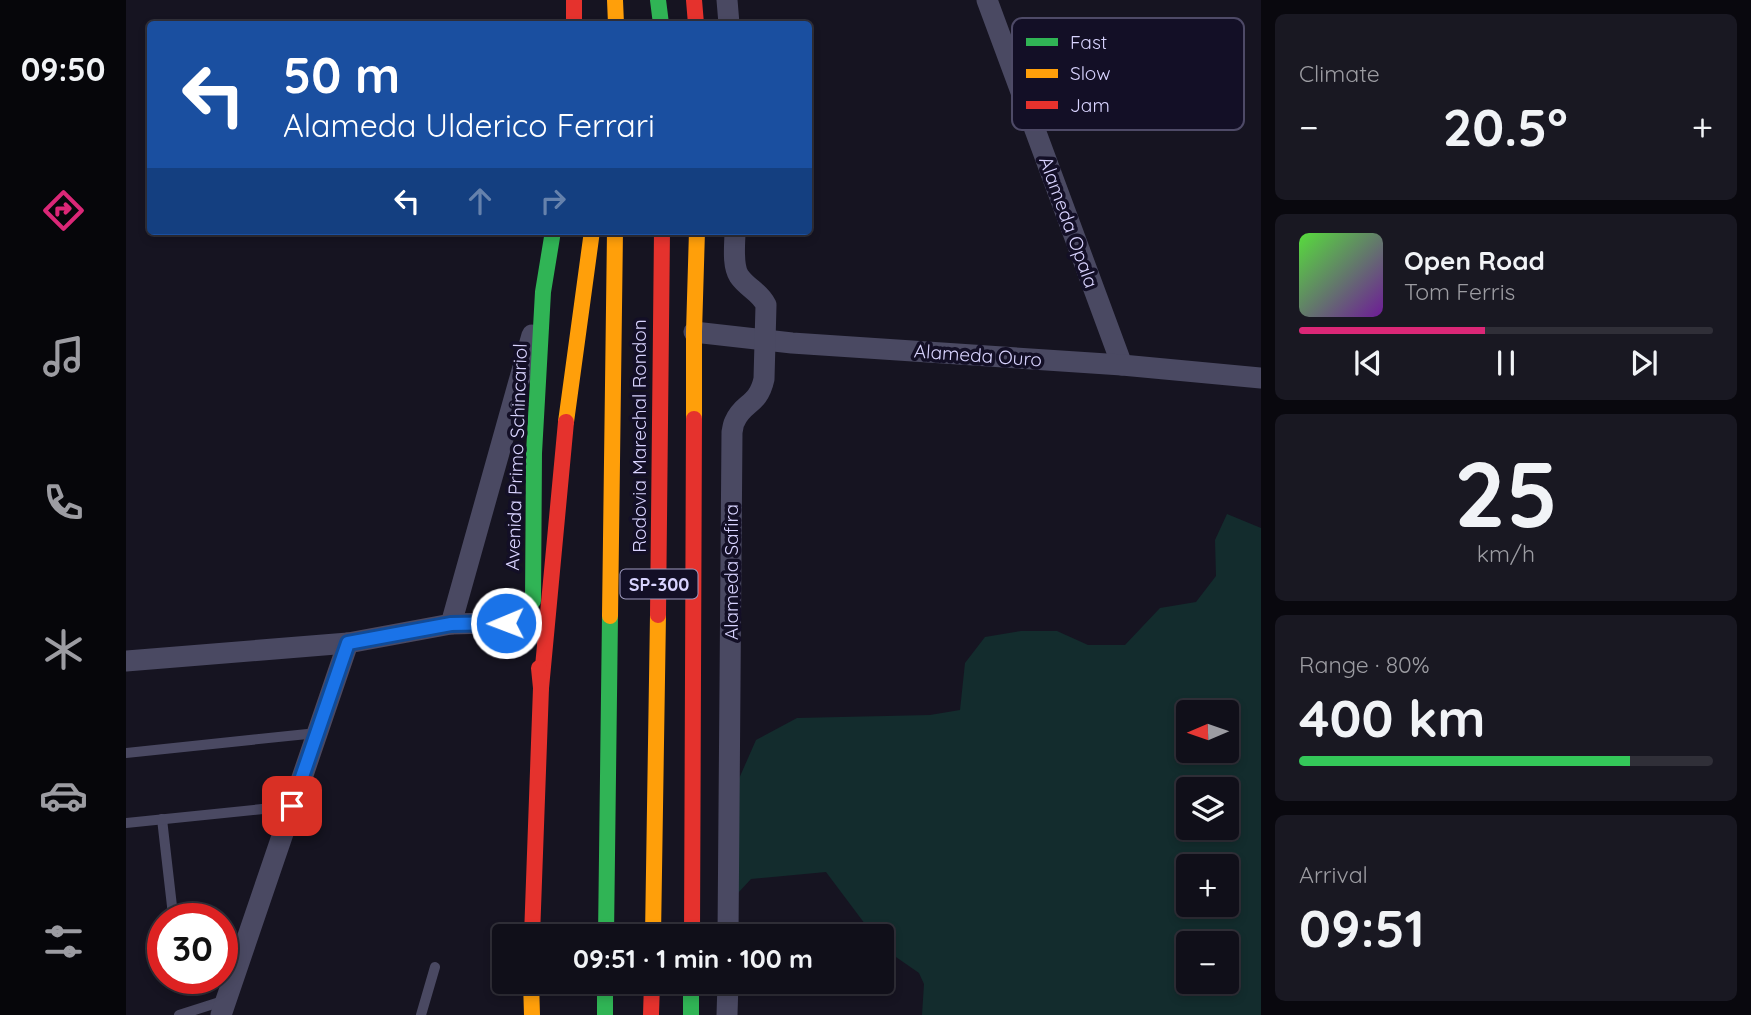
<!DOCTYPE html>
<meta charset="utf-8">
<style>
:root{--surface:#100f19;--page:#191822;--text:#f1f3f6;--muted:#9c9ca2;--line:#302f38;--accent:#db2777}
body{margin:0;font-family:Quicksand,sans-serif;background:var(--page);color:var(--text);height:100vh;display:flex;flex-direction:column;font-size:26px;white-space:nowrap}
*{box-sizing:border-box;margin:0}
p{font-size:23px;color:var(--muted)}
.icon{flex:none;width:38px;height:38px;fill:none;stroke:currentColor;stroke-width:2;stroke-linecap:round;stroke-linejoin:round}
.map{position:relative;flex:1;overflow:hidden}
.details{display:flex;flex-direction:column;gap:14px;padding:14px;background:#09080e;width:490px}
.details>*{flex:none}
.guide{position:absolute;left:21px;top:21px;width:665px;height:214px;border-radius:7px;box-shadow:0 4px 10px #0003,0 0 0 2px var(--line);background:#1a4fa0;color:#fff;overflow:hidden}
.needle{width:46px;rotate:268deg}
.fabs{position:absolute;left:1050px;top:700px;display:grid;gap:14px}
.fabs a{display:grid;place-items:center;width:63px;height:63px;border-radius:7px;background:var(--surface);box-shadow:0 4px 10px #0003,0 0 0 2px var(--line);font-size:35px}
.speed{position:absolute;left:21px;top:903px;display:flex;gap:14px;font-size:35px;font-weight:700;text-align:center}
.speed>*{display:grid;place-content:center;width:91px;height:91px;border-radius:50%;background:var(--surface);box-shadow:0 4px 10px #0003,0 0 0 2px var(--line);line-height:1}
.speed .limit{border:10px solid #d22;background:#fff;color:#111}
.pin{position:absolute;display:grid;place-items:center;width:60px;height:60px;color:#fff;margin:-30px;border-radius:14px;box-shadow:0 4px 10px #0006}
.me{position:absolute;width:77px;margin:-38px;rotate:269deg;stroke-linejoin:round;filter:drop-shadow(0 0 5px #0008)}
.turn{display:flex;align-items:center;gap:24px;height:147px;padding:0 21px;font-size:32px}
.turn .icon{width:91px;height:91px;stroke-width:2.5}
.turn b{display:block;font-size:49px;line-height:60px}
.lanes{display:flex;align-items:center;height:66px;padding:0 21px;background:#0003;justify-content:center;gap:35px;direction:ltr}
.lanes .off{opacity:.35}
.big{font-size:52px;font-weight:700;line-height:1.1}
.details .card{flex:1;display:flex;flex-direction:column;justify-content:center;gap:10px;min-width:0;padding:0 24px;border-radius:10px;background:var(--page)}
.details .dial{align-items:center;gap:0}
.dial b{font-size:91px;line-height:1}
.song{display:flex;align-items:center;gap:21px}
.cover{width:84px;height:84px;border-radius:10px;background:linear-gradient(135deg,hsl(110 70% 55%),hsl(280 70% 35%))}
.played{height:7px;border-radius:4px;background:linear-gradient(90deg,var(--accent) 45%,var(--line) 45%)}
.keys{display:flex;justify-content:space-around;direction:ltr}
.heat{display:flex;justify-content:space-between;align-items:center;font-size:38px;direction:ltr}
.charge{height:10px;border-radius:5px;background:linear-gradient(90deg,#34c759 80%,var(--line) 0)}
.trip{position:absolute;left:366px;top:924px;width:402px;height:70px;border-radius:7px;background:var(--surface);box-shadow:0 4px 10px #0003,0 0 0 2px var(--line);font-weight:700;line-height:70px;text-align:center}
main{display:flex;flex:1;min-height:0}
.tab-bar{display:flex;flex-direction:column;width:126px;justify-content:space-around;align-items:center;background:#06060a;color:var(--muted)}
.tab-bar .icon{width:49px;height:49px}
.tab-bar .selected{color:var(--accent)}
.tab-bar b{font-size:32px;color:var(--text)}
.map>svg:first-child{display:block}
</style>
<main>
<nav class="tab-bar">
<b>09:50</b>
<svg class="icon selected" aria-label="directions" viewBox="0 0 24 24"><path d="M12 3l9 9-9 9-9-9zM9 14v-3h6M13 9l2 2-2 2"/></svg>
<svg class="icon" aria-label="music" viewBox="0 0 24 24"><path d="M9 18V5l10-2v13"/><circle cx="6" cy="18" r="3"/><circle cx="16" cy="16" r="3"/></svg>
<svg class="icon" aria-label="phone" viewBox="0 0 24 24"><path d="M5 4h4l2 5-3 2q2 4 5 5l2-3 5 2v4C11 20 4 13 5 4z"/></svg>
<svg class="icon" aria-label="climate" viewBox="0 0 24 24"><path d="M12 3v18M4 7l16 10M4 17L20 7"/></svg>
<svg class="icon" aria-label="car" viewBox="0 0 24 24"><path d="M5 17H2v-5l4-1 3-4h7l3 4 3 1v5h-3M9 17h6M6 11h13"/><circle cx="7" cy="17" r="2"/><circle cx="17" cy="17" r="2"/></svg>
<svg class="icon" aria-label="filters" viewBox="0 0 24 24"><path d="M4 7h16M4 17h16"/><circle cx="9" cy="7" r="2"/><circle cx="15" cy="17" r="2"/></svg>
</nav>
<div class="map">
<svg width="1135" height="1015" viewBox="0 0 1135 1015">
<rect width="100%" height="100%" fill="#161421"/>
<path fill="#132c2d" fill-rule="evenodd" d="M1101,514l34,14v487h-339l2,-31 -5,-11 -36,-25 -1,-12h-8l-48,-64 -75,7 -13,14 -4,-103 22,-50 41,-22 133,-3 30,-5 5,-47 20,-26 36,-6h36l31,14h37l35,-37 36,-6 20,-26 -1,-36zM1062,712h39v39h-39zM1062,789h39v39h-39zM1062,866h39v39h-39zM1062,943h39v39h-39z"/>
<g fill="none" stroke-linecap="round" stroke-linejoin="round">
<g stroke="#4a4962" stroke-width="10">
<path d="M0,753l191,-20"/>
<path d="M36,819l11,96"/>
<path d="M0,823l166,-17"/>
<path d="M53,1015l47,-15"/>
<path d="M295,1015l14,-48"/>
</g>
<g stroke="#4a4962" stroke-width="21">
<path d="M601,0l2,24"/>
<path d="M861,0l135,365"/>
<path d="M568,332l98,11 330,22 139,13"/>
<path d="M325,624l81,-289"/>
<path d="M0,661l222,-18 103,-19 82,-2"/>
<path d="M602,936l4,-504c1,-4 1,-8 3,-11 8,-19 23,-15 29,-42l2,-74c-6,-13 -19,-17 -27,-29 -7,-11 -4,-32 -4,-45"/>
<path d="M95,1015l127,-372"/>
<path d="M601,1015l1,-33"/>
</g>
<g stroke="#30b455" stroke-width="16">
<path d="M532,0l3,24"/>
<path d="M407,601l1,-148 9,-161 10,-61"/>
<path d="M480,936l4,-320"/>
<path d="M479,982v33"/>
<path d="M565,982v33"/>
</g>
<g stroke="#ff9f0a" stroke-width="16">
<path d="M489,0l1,24"/>
<path d="M568,419v-87l3,-101"/>
<path d="M440,422l26,-191"/>
<path d="M484,616l5,-385"/>
<path d="M527,936l5,-321"/>
<path d="M405,982l1,33"/>
</g>
<g stroke="#e5322d" stroke-width="16">
<path d="M448,0v24"/>
<path d="M568,0l2,24"/>
<path d="M532,615l4,-384"/>
<path d="M415,688l25,-266"/>
<path d="M406,936l9,-248 -2,-20"/>
<path d="M566,936l2,-517"/>
<path d="M525,1015l1,-33"/>
</g>
</g>
<g fill="none" stroke-linecap="round" stroke-linejoin="round">
<g stroke="#114b97" stroke-width="18">
<path id="route" d="M166,806l56,-163 103,-19 55,-1"/>
</g>
<use href="#route" stroke="#1a73e8" stroke-width="12"/>
</g>
<g text-anchor="middle" dominant-baseline="central" stroke-width="7" stroke-linejoin="round" paint-order="stroke">
<rect fill="#130f26" stroke="#9e99be" stroke-width="2" x="494.5" y="569.5" width="77" height="29" rx="5"/>
<g font-size="18" font-weight="bold" fill="#d9d4ff">
<text x="533" y="584">SP-300</text>
</g>
<g font-size="19" fill="#d9d4ff" stroke="#130f26">
<text transform="translate(943 222) rotate(70)">Alameda Opala</text>
<text transform="translate(852 355) rotate(4)">Alameda Ouro</text>
<text transform="translate(513 436) rotate(-90)">Rodovia Marechal Rondon</text>
<text transform="translate(390 457) rotate(-88)">Avenida Primo Schincariol</text>
<text transform="translate(605 572) rotate(-90)">Alameda Safira</text>
</g>
</g>
<rect x="886" y="18" width="232" height="112" rx="10" fill="#130f26" stroke="#4e4a67" stroke-width="2"/>
<rect x="900" y="38" width="32" height="8" fill="#30b455"/>
<rect x="900" y="69" width="32" height="9" fill="#ff9f0a"/>
<rect x="900" y="101" width="32" height="8" fill="#e5322d"/>
<g font-size="19" fill="#d9d4ff">
<text x="944" y="49">Fast</text>
<text x="944" y="80">Slow</text>
<text x="944" y="112">Jam</text>
</g>
</svg>
<div class="fabs">
<a><svg class="needle" viewBox="-14 -14 28 28"><path d="M0-13l5 13h-10z" fill="#e53935"/><path d="M0 13l5-13h-10z" fill="#9c9ca2"/></svg></a>
<a><svg class="icon" aria-label="layers" viewBox="0 0 24 24"><path d="M12 4l9 5-9 5-9-5zM3 14l9 5 9-5"/></svg></a>
<a>+</a>
<a>−</a>
</div>
<div class="speed"><div class="limit">30</div></div>
<div class="pin" style="left:166px;top:806px;background:#d93025"><svg class="icon" aria-label="arrive" viewBox="0 0 24 24"><path d="M6 21V4h12l-3 4 3 4H6"/></svg></div>
<svg class="me" style="left:380px;top:623px" viewBox="-20 -20 40 40"><circle r="17" fill="#1a73e8" stroke="#fff" stroke-width="3"/><path d="M0-11L8 9 0 5-8 9z" fill="#fff"/></svg>
<div class="trip">09:51 · 1 min · 100 m</div>
<div class="guide">
<div class="turn"><svg class="icon" aria-label="left" viewBox="0 0 24 24"><path d="M17 20v-9H6M10 6l-5 5 5 5"/></svg><div><b>50 m</b>Alameda Ulderico Ferrari</div></div>
<div class="lanes"><svg class="icon" aria-label="left" viewBox="0 0 24 24"><path d="M17 20v-9H6M10 6l-5 5 5 5"/></svg><svg class="icon off" aria-label="ahead" viewBox="0 0 24 24"><path d="M12 20V5M6 11l6-6 6 6"/></svg><svg class="icon off" aria-label="right" viewBox="0 0 24 24"><path d="M7 20v-9h11M14 6l5 5-5 5"/></svg></div>
</div>
</div>
<section class="details">
<div class="card"><p>Climate</p>
<div class="heat"><a>−</a><b class="big">20.5°</b><a>+</a></div>
</div>
<div class="card">
<div class="song"><i class="cover"></i><div><b>Open Road</b><p>Tom Ferris</p></div></div>
<div class="played"></div>
<div class="keys"><svg class="icon" aria-label="previous" viewBox="0 0 24 24"><path d="M18 5L8 12l10 7zM5 5v14"/></svg><svg class="icon" aria-label="pause" viewBox="0 0 24 24"><path d="M8 5v14M16 5v14"/></svg><svg class="icon" aria-label="next" viewBox="0 0 24 24"><path d="M6 5l10 7-10 7zM19 5v14"/></svg></div>
</div>
<div class="card dial"><b>25</b><p>km/h</p></div>
<div class="card"><p>Range · 80%</p><b class="big">400 km</b><div class="charge"></div></div>
<div class="card"><p>Arrival</p><b class="big">09:51</b></div>
</section>
</main>
